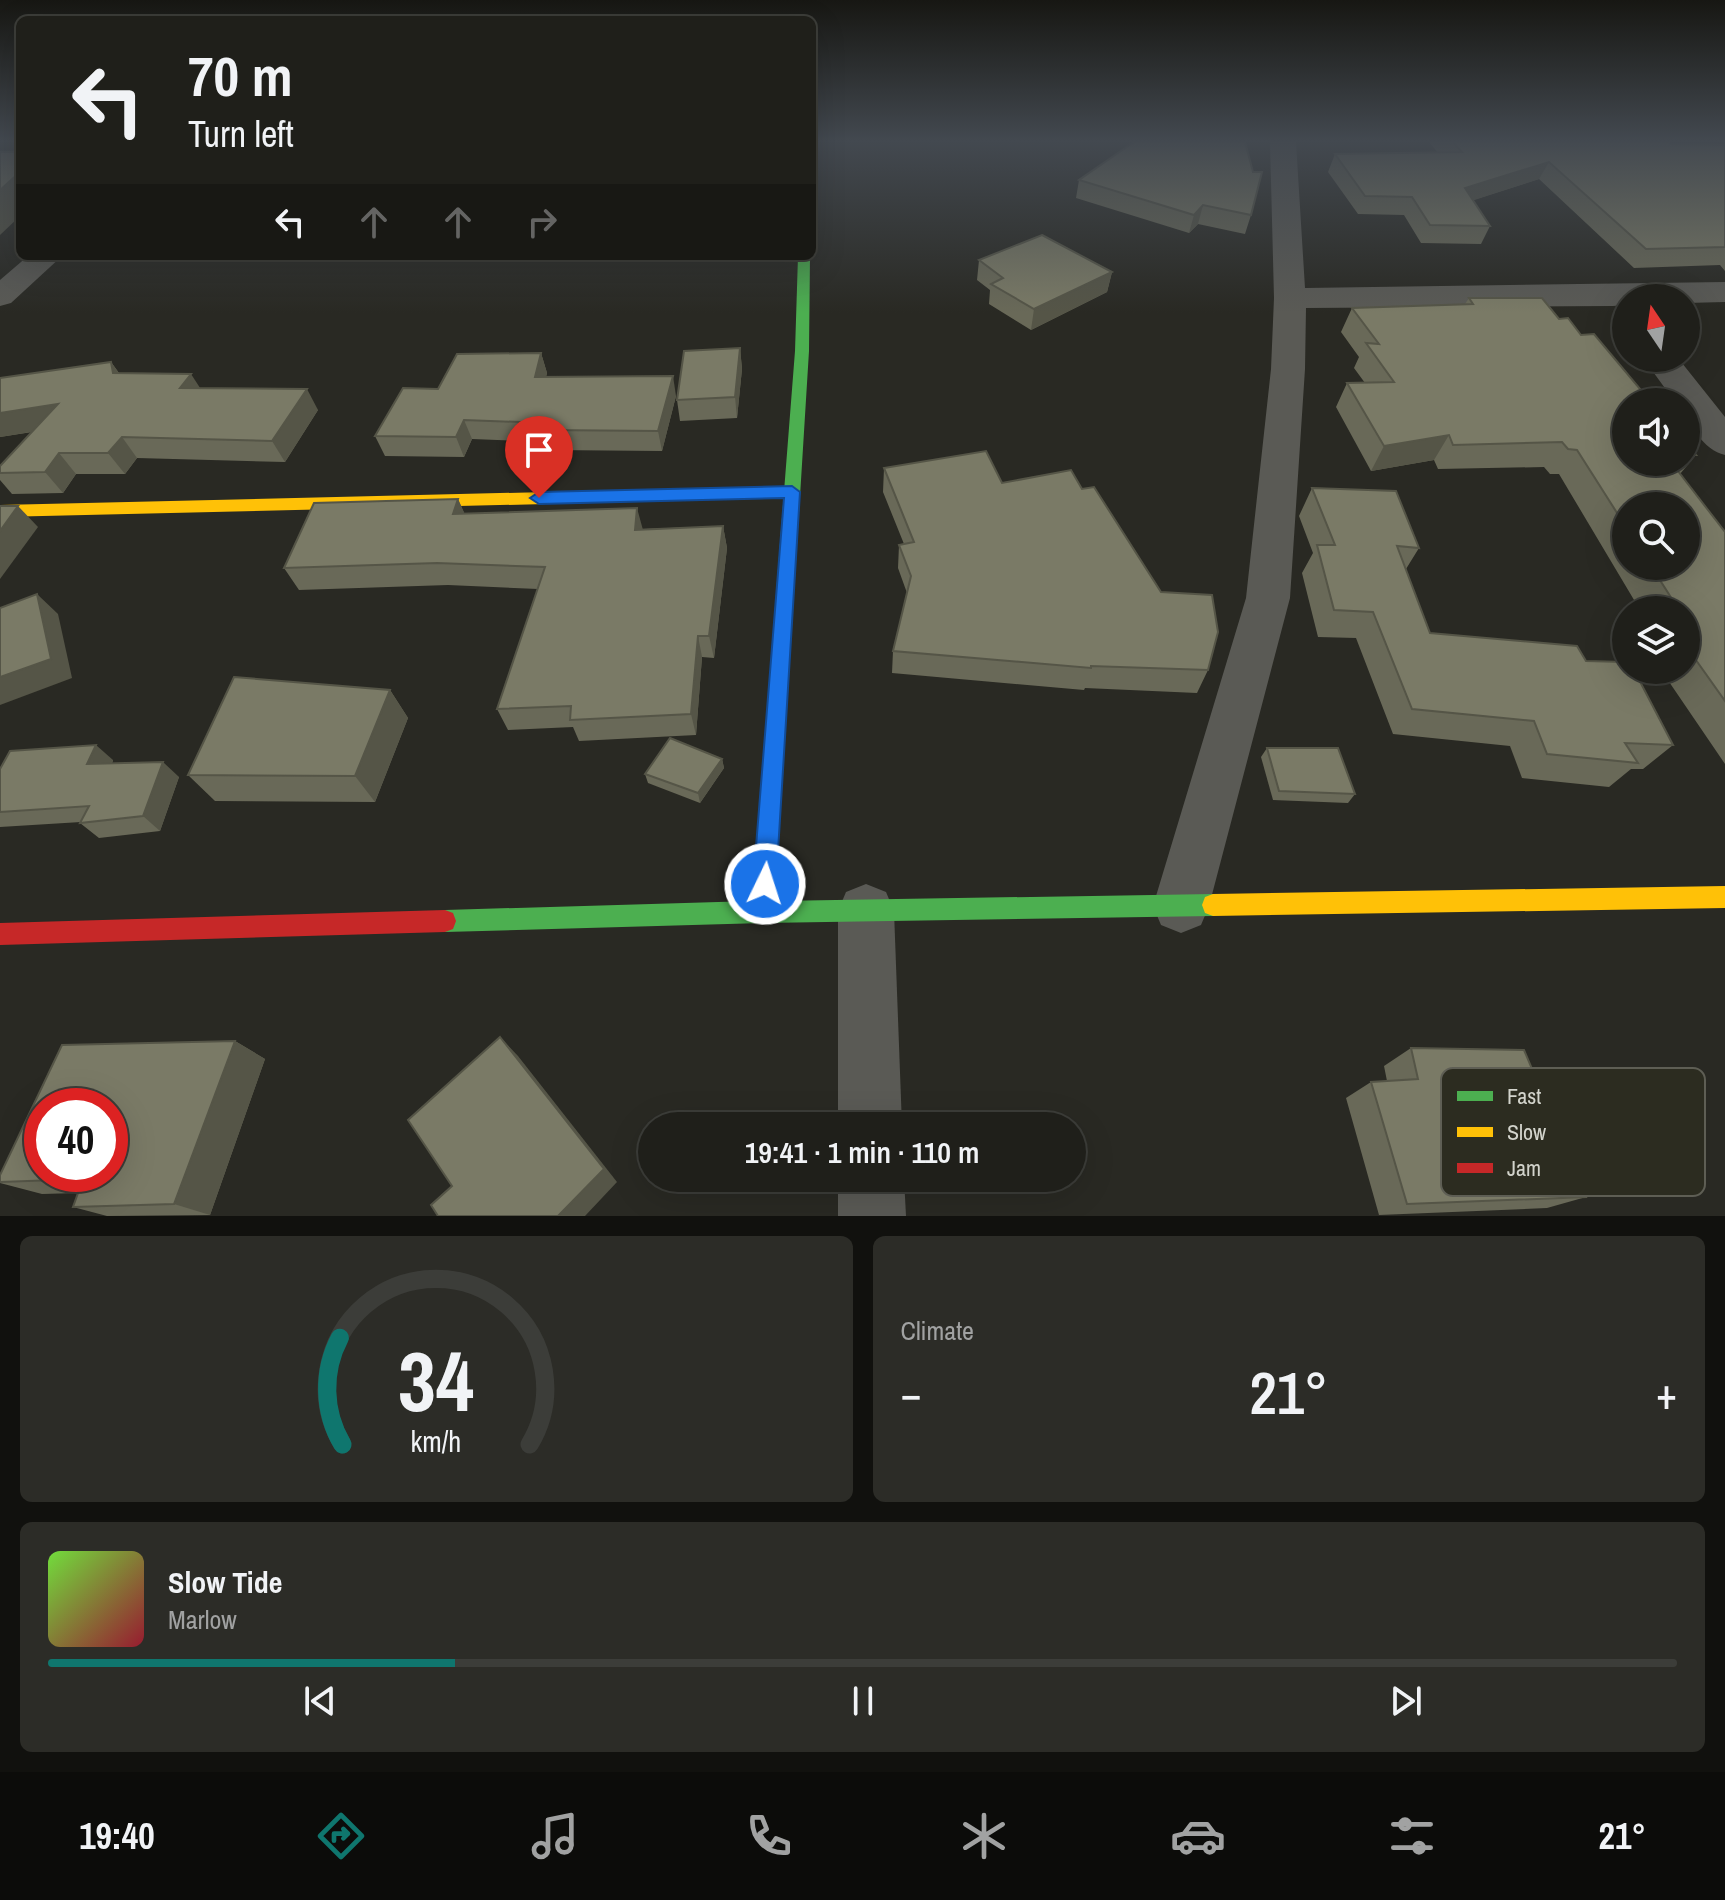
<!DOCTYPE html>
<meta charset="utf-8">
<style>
:root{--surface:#1f1f1a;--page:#2c2c27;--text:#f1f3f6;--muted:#a1a2a2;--line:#3c3d39;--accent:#0f766e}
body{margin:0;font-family:"Archivo Narrow",sans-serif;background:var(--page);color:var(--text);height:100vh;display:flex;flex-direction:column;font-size:30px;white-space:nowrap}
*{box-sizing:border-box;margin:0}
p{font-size:26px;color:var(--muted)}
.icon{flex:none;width:44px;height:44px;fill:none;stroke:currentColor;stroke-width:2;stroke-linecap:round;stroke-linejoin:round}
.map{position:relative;height:1216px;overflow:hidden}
.sheet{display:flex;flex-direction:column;gap:20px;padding:20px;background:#11110e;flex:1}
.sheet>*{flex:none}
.banner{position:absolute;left:16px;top:16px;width:800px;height:244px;border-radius:12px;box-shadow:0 8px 32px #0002,0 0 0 2px var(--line);background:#1f1f1a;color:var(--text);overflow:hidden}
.needle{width:52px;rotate:347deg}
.controls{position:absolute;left:1612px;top:284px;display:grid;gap:16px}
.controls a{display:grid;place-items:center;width:88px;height:88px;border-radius:50%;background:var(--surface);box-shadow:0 8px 32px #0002,0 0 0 2px var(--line);font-size:40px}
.speed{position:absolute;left:24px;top:1088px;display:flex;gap:16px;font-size:40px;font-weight:700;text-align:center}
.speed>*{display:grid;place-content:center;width:104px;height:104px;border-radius:50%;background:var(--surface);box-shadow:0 8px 32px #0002,0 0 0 2px var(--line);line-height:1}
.speed .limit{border:12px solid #d22;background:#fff;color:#111}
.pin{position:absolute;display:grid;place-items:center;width:68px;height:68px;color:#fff;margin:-82px -34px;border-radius:50% 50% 50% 0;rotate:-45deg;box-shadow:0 0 8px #0007}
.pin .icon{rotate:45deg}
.me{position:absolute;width:88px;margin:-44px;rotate:4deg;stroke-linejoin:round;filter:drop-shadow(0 0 6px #0008)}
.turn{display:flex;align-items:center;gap:28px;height:168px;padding:0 40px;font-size:36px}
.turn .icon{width:104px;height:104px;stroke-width:2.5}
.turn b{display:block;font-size:56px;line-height:68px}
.lanes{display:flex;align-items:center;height:76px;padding:0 40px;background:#0003;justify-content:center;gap:40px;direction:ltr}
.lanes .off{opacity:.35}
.big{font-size:60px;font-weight:600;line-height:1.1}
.sheet .card{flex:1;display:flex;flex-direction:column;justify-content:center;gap:12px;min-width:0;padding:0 28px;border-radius:12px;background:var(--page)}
.sheet .dial{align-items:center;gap:0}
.dial svg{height:208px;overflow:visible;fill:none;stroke:var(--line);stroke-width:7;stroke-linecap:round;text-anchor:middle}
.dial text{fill:var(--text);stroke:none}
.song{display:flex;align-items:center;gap:24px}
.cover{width:96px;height:96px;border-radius:12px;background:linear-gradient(135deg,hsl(100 70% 55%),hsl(350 70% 35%))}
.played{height:8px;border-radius:4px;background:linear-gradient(90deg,var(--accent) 25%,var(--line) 25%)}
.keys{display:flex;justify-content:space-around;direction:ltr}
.heat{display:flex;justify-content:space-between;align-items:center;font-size:44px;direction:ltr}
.sheet .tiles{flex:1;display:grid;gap:20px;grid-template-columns:1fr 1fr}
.card:last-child{grid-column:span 2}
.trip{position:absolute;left:638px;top:1112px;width:448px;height:80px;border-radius:40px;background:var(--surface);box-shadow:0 8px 32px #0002,0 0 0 2px var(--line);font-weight:600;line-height:80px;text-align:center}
.tabs{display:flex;height:128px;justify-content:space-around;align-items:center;background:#0c0c0a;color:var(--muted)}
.tabs .icon{width:56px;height:56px}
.tabs .active{color:var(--accent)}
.tabs b{font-size:36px;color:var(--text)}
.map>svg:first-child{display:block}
</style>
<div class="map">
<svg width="1725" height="1216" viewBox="0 0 1725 1216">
<rect width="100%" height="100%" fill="#292923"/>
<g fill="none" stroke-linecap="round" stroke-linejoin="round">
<g fill="#5a5a55" fill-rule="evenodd">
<path d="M1270,142h26l9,146 420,-6v20l-39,1v-5h-60v7l-13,1 -307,2 -1,61 -15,229 -81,308 -8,19 -20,8 -20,-8 -8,-19 93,-308 25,-229 3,-71z"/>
<path d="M28,256h34l-51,47 -11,3v-26z"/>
<path d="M1643,358h35l47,59v38c-21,-5 -39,-31 -39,-53h-11z"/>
<path d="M866,884l20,8 8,19 8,215h-64v-215l8,-19z"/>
<path d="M838,1178h66l2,38h-68z"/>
</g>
<path fill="#4caf50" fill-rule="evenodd" d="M798,256h12l-1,95 -34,550 438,-7 8,3 3,8 -3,8 -8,3 -450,7 -318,9 -8,-3 -3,-8 3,-8 8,-3 307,-9 43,-550z"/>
<g fill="#ffc107" fill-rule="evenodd">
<path d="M546,492l8,6 -8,6 -546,13v-12z"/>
<path d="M1725,886v22l-512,8 -8,-3 -3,-8 3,-8 8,-3z"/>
</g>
<g fill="#c62828" fill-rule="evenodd">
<path d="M792,486l8,6 -8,6 -246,6 -8,-6 8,-6z"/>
<path d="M445,910l8,3 3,8 -3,8 -8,3 -445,13v-22z"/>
</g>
</g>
<g fill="#696958" fill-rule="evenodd">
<path d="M1429,142h239l3,2 54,1v126l-5,-6 -86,3 -95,-89 -66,21 17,26 -9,18 -60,-1 -17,-28 -46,-1 -30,-42 7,-18 103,-1z"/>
<path d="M1079,180l172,35 -6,19 -47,-10 -9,9 -113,-35z"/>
<path d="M979,260l133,12 -5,20 -76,38 -42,-26 1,-14 -13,-10z"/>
<path d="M1469,298l157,164h60v-18l10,11 -16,19 45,58v232l-64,-94h25v-60h-46l-81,-136h-9l-6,-7 -106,2 -4,-9 -63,11 -35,-64 11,-24h18l-11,-15 5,-11 -18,-25 11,-24 113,-4zM1626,506l60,60h-60z"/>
<path d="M740,348l2,21 -5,49 -57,3 -3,-21z"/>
<path d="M541,353l6,20 -1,4 130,19 -14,55 -112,-1 -2,-8 -76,-3 -8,18 -79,-1 -10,-20 63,-47z"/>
<path d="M111,362l8,11 199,37 -33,52 -148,-4 -12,16h-49l-13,19 -51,1 -12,-14v-14l32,-34 -32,5v-59z"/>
<path d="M884,468l118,15 80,6 126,181 -11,23 -112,-5 -1,2 -192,-17 1,-22 14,-58 -9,-25 1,-23 5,-1 -21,-52z"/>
<path d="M1312,488l107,60 -13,21 24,64 156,28 87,84 -30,24h-12l-22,18 -87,-9 -12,-32 -117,-12 -37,-96 -38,-1 -16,-64 11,-20 -14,-37z"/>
<path d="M458,499l6,14 179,16 80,-3 4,22 -13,110 -12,-1 -6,78 -117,6 -6,-14 -65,3 -11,-21 41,-120 -90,-4 -149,5 -15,-22z"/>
<path d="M390,690l18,28 -33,84 -160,-1 -27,-26z"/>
<path d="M1267,748l88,46 -7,9 -75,-3 -12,-43z"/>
<path d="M722,759l2,9 -24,35 -52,-20 -3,-9z"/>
<path d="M113,760l-1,4 67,13 -19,54 -61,7 -19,-15 1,-1 -81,5v-58z"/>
<path d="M235,1041l30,18 -55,156 -103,1 -34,-9 5,-14 -36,1 -42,-11v-8z"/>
<path d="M1411,1048l175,149 -39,11 -168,7 -33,-117 25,-16 16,-1 -3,-15z"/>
</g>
<g fill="#555547">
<path d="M1549,162l-10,17 -83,27 9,-18z"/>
<path d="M20,172v44l-20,19v-45z"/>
<path d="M1203,205l-5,19 -9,9 5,-18z"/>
<path d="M1112,272l-5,20 -76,38 3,-21z"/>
<path d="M740,348l2,21 -5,49 -2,-21z"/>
<path d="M541,353l6,20 -6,24 -6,-20z"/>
<path d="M111,362l15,21 -13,-10z"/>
<path d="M191,374l13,20 -24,-6z"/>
<path d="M673,376l3,20 -14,55 -4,-20z"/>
<path d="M307,389l11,21 -33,52 -13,-21z"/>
<path d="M58,404l16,21 -74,12v-24z"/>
<path d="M464,420l8,19 -8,18 -8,-20z"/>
<path d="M1449,435l-15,25 -63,11 13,-25z"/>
<path d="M122,437l15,21 -12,16 -17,-21z"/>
<path d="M59,453l17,21 -13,19 -18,-21z"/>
<path d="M458,499l10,22 -15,-7z"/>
<path d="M18,506l20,21 -38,52v-48z"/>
<path d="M637,508l6,22h-8z"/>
<path d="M723,526l4,22 -13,110 -5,-22z"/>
<path d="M37,594l21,20 14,64 -72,27v-28z"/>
<path d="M698,636l4,21 -6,78 -5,-21z"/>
<path d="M390,690l18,28 -33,84 -20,-26z"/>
<path d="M96,745l17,15 -9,19 -17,-15z"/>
<path d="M722,759l2,9 -24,35 -2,-10z"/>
<path d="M163,762l16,15 -19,54 -17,-15z"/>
<path d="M500,1037l18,19 99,126 -32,34h-27z"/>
<path d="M235,1041l30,18 -55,156 -36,-11z"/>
</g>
<g fill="#7a7a66" stroke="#555547" stroke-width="2" fill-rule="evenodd">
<path d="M1134,142h111l8,30h9l-11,43 -48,-10 -9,10 -115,-35z"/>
<path d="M1453,142h215l3,2 54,1v102l-79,2 -97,-87 -84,26 25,38 -60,-1 -18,-28 -47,-1 -30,-42 127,-2z"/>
<path d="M0,152h20v20l-20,18z"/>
<path d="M1042,235l70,37 -78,37 -43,-25 12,-6 -24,-18z"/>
<path d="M1469,298h73l17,21 9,-1 13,17 13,-1 57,68h-25v60h45l54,70v169l-39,-55v-8l11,1 -11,-17v-12h-7l-28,-44h35v-60h-60v21l-49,-77 -9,-1 -6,-7 -109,3 -4,-10 -65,11 -37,-63 47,-1 -28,-39 13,1 -27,-36 121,-4z"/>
<path d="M740,348l-5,49 -58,3 7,-49z"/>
<path d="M541,353l-6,24 138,-1 -15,55 -114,-1 3,-7 -83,-3 -8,17 -81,-1 28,-48 35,1 19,-35z"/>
<path d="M111,362l2,11 78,1 -11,14 127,1 -35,52 -150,-4 -14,16h-49l-14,19 -45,1v-7l58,-62 -58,9v-35z"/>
<path d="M1686,444l10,11h-10z"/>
<path d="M986,451l16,32 69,-13 11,19 12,-2 67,105 51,3 6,37 -10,38 -117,-4v2l-198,-17 18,-75 -12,-31 15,-3 -30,-74z"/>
<path d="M1312,488l84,3 23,57 -22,-2 33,87 147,13 9,15 40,1v8h8l39,75 -48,-2 13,20 -91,-9 -13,-33 -122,-12 -39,-97 -39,-2 -17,-65h18z"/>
<path d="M458,499l-5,15 184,-6 -2,22 88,-4 -14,110h-11l-7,78 -121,6 1,-14 -74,3 48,-142 -108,-4 -153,5 30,-65z"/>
<path d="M0,506h18l-18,25z"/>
<path d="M37,594l14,65 -51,18v-69z"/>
<path d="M234,677l156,13 -35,86 -167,-1z"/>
<path d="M670,738l52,21 -24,34 -53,-19z"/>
<path d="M96,745l-9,19 76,-2 -20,54 -63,7 9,-17 -89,6v-43l10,-18z"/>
<path d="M1267,748h71l17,46 -76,-3z"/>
<path d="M500,1037l104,132 -46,47h-120l-7,-11 21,-19 -44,-66z"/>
<path d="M235,1041l-61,163 -101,3 10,-28 -83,3v-7l62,-130zM42,1106h68v68h-68z"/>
<path d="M1411,1048l113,2 62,147 -179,7 -36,-122 47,-3z"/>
</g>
<linearGradient id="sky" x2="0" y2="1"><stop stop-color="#171713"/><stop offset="0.45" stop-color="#434950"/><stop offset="1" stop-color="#434950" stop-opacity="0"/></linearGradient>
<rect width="1725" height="313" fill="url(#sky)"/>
<path fill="#1a73e8" stroke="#114b97" stroke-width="2" d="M792,486l8,6 -24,392 -3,8 -8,3 -8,-3 -4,-8 31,-386 -245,6 -9,-6 9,-6z"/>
<rect x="1441" y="1068" width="264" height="128" rx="12" fill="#2c2c20" stroke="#5e5e54" stroke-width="2"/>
<rect x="1457" y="1091" width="36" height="10" fill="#4caf50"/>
<rect x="1457" y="1127" width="36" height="10" fill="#ffc107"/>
<rect x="1457" y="1163" width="36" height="10" fill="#c62828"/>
<g font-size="22" fill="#d3d4cc">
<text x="1507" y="1104">Fast</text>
<text x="1507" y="1140">Slow</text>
<text x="1507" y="1176">Jam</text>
</g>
</svg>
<div class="controls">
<a><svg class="needle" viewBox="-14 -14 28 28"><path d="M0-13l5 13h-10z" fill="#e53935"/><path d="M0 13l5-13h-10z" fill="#a1a2a2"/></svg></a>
<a><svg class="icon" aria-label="sound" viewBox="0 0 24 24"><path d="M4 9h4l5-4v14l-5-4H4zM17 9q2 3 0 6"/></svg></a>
<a><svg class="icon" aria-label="search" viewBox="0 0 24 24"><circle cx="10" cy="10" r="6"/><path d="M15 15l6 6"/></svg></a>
<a><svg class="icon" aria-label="layers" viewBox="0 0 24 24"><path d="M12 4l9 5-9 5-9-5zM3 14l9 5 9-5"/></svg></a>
</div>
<div class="speed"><div class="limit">40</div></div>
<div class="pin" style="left:539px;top:498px;background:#d93025"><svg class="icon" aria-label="arrive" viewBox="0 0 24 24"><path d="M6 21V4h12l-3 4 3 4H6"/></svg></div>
<svg class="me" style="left:765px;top:884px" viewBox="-20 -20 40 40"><circle r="17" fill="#1a73e8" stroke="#fff" stroke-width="3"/><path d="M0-11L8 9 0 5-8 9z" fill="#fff"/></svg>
<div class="trip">19:41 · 1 min · 110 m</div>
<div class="banner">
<div class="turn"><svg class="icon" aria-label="left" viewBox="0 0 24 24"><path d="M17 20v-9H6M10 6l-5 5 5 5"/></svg><div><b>70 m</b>Turn left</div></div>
<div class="lanes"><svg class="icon" aria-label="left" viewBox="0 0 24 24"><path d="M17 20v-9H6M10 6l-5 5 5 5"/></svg><svg class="icon off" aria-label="ahead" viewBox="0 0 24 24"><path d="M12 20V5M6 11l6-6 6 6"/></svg><svg class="icon off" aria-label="ahead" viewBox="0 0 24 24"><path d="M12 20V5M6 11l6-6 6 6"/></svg><svg class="icon off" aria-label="right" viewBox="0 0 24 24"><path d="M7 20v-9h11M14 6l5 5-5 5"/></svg></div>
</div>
</div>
<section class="sheet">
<div class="tiles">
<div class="card dial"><svg viewBox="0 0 100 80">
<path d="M14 69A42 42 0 1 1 86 69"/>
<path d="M14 69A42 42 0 0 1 13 28" stroke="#0f766e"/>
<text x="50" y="56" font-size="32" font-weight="700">34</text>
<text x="50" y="72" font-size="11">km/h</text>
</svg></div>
<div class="card"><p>Climate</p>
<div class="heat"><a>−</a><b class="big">21°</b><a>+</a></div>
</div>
<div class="card">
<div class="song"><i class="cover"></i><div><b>Slow Tide</b><p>Marlow</p></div></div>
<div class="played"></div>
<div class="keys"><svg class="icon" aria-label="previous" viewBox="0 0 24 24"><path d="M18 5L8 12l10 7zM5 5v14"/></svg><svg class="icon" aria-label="pause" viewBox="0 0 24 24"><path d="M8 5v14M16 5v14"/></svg><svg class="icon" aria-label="next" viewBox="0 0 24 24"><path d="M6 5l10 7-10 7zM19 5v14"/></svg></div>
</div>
</div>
</section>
<nav class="tabs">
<b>19:40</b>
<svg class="icon active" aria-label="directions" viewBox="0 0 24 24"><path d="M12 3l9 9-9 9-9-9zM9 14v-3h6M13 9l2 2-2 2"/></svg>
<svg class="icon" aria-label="music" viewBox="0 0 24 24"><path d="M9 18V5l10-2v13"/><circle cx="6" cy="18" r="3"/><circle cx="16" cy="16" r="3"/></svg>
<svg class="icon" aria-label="phone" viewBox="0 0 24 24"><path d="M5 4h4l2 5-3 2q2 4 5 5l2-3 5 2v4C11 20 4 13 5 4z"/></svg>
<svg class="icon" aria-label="climate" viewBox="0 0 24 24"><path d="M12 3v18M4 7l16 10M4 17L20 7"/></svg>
<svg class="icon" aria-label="car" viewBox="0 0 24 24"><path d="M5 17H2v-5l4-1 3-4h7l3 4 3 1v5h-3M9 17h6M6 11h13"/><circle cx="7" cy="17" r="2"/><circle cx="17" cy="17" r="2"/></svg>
<svg class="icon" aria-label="filters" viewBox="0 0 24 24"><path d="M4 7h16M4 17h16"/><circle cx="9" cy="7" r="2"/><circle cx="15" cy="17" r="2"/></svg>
<b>21°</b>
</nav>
